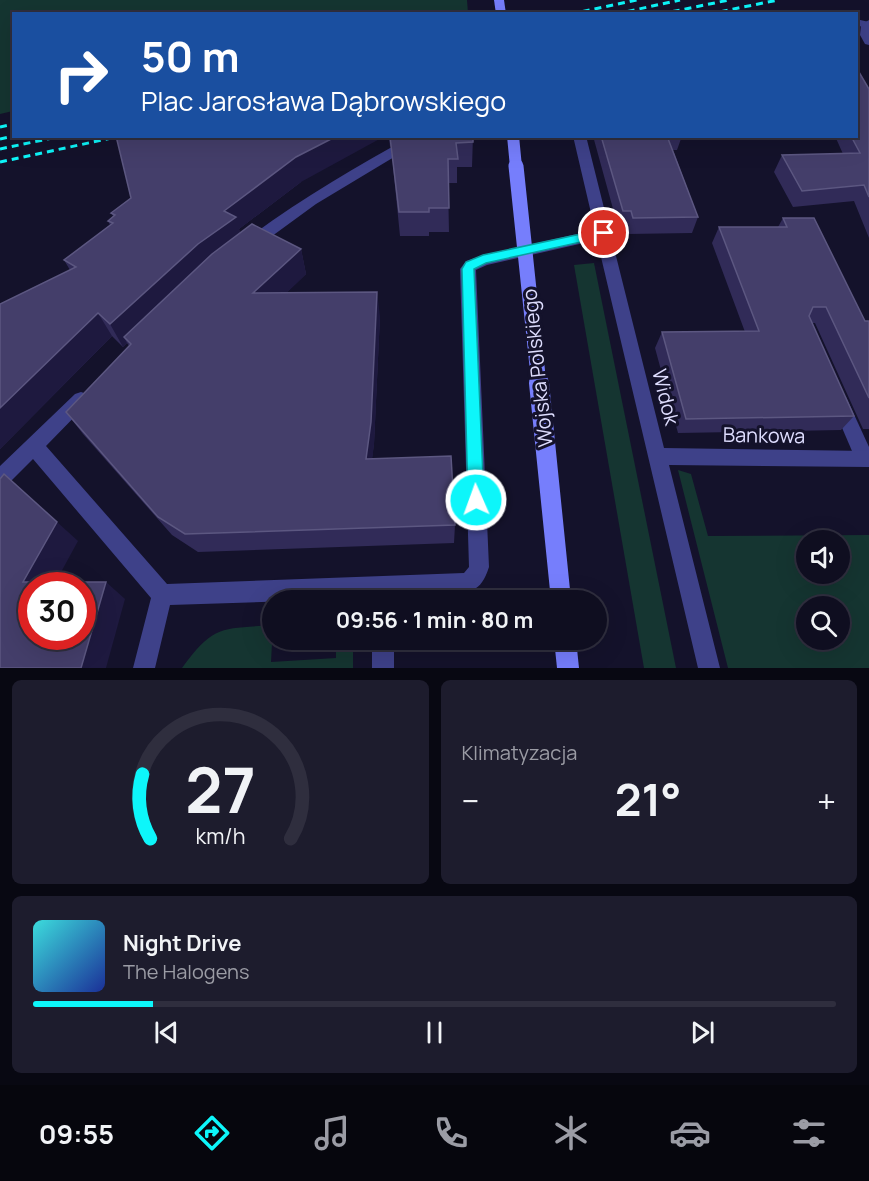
<!DOCTYPE html>
<html lang="pl">
<meta charset="utf-8">
<style>
:root{--surface:#0f0e20;--page:#1d1c2d;--text:#f1f3f6;--muted:#9b9ca5;--line:#2f2e3e;--accent:#0df6fa}
body{margin:0;font-family:Manrope,sans-serif;background:var(--page);color:var(--text);height:100vh;display:flex;flex-direction:column;font-size:22px;white-space:nowrap}
*{box-sizing:border-box;margin:0}
p{font-size:20px;color:var(--muted)}
.icon{flex:none;width:33px;height:33px;fill:none;stroke:currentColor;stroke-width:2;stroke-linecap:round;stroke-linejoin:round}
.map{position:relative;height:668px;overflow:hidden}
.side{display:flex;flex-direction:column;gap:12px;padding:12px;background:#080812;flex:1}
.side>*{flex:none}
.top-card{position:absolute;left:12px;top:12px;width:846px;height:126px;border-radius:0px;box-shadow:0 6px 24px #0002,0 0 0 2px var(--line);background:#1a4fa0;color:#fff;overflow:hidden}
.tools{position:absolute;left:796px;top:530px;display:grid;gap:12px}
.tools a{display:grid;place-items:center;width:54px;height:54px;border-radius:50%;background:var(--surface);box-shadow:0 6px 24px #0002,0 0 0 2px var(--line);font-size:30px}
.speed{position:absolute;left:18px;top:572px;display:flex;gap:12px;font-size:30px;font-weight:700;text-align:center}
.speed>*{display:grid;place-content:center;width:78px;height:78px;border-radius:50%;background:var(--surface);box-shadow:0 6px 24px #0002,0 0 0 2px var(--line);line-height:1}
.speed .limit{border:9px solid #d22;background:#fff;color:#111}
.pin{position:absolute;display:grid;place-items:center;width:51px;height:51px;color:#fff;margin:-26px;border:3px solid #fff;border-radius:50%;box-shadow:0 2px 6px #0007}
.me{position:absolute;width:66px;margin:-33px;rotate:358deg;stroke-linejoin:round;filter:drop-shadow(0 0 4px #0008)}
.turn{display:flex;align-items:center;gap:21px;height:126px;padding:0 30px;font-size:27px}
.turn .icon{width:78px;height:78px;stroke-width:2.5}
.turn b{display:block;font-size:42px;line-height:51px}
.big{font-size:45px;font-weight:700;line-height:1.1}
.side .widget{flex:1;display:flex;flex-direction:column;justify-content:center;gap:9px;min-width:0;padding:0 21px;border-radius:9px;background:var(--page)}
.side .dial{align-items:center;gap:0}
.dial svg{height:156px;overflow:visible;fill:none;stroke:var(--line);stroke-width:7;stroke-linecap:round;text-anchor:middle}
.dial text{fill:var(--text);stroke:none}
.song{display:flex;align-items:center;gap:18px}
.cover{width:72px;height:72px;border-radius:9px;background:linear-gradient(135deg,hsl(180 70% 55%),hsl(230 70% 35%))}
.played{height:6px;border-radius:3px;background:linear-gradient(90deg,var(--accent) 15%,var(--line) 15%)}
.keys{display:flex;justify-content:space-around;direction:ltr}
.heat{display:flex;justify-content:space-between;align-items:center;font-size:33px;direction:ltr}
.side .tiles{flex:1;display:grid;gap:12px;grid-template-columns:1fr 1fr}
.widget:last-child{grid-column:span 2}
.trip{position:absolute;left:262px;top:590px;width:345px;height:60px;border-radius:30px;background:var(--surface);box-shadow:0 6px 24px #0002,0 0 0 2px var(--line);font-weight:700;line-height:60px;text-align:center}
.menu{display:flex;height:96px;justify-content:space-around;align-items:center;background:#06060d;color:var(--muted)}
.menu .icon{width:42px;height:42px}
.menu .current{color:var(--accent)}
.menu b{font-size:27px;color:var(--text)}
.map>svg:first-child{display:block}
</style>
<div class="map">
<svg width="869" height="668" viewBox="0 0 869 668">
<rect width="100%" height="100%" fill="#14122b"/>
<g fill="#153531" fill-rule="evenodd">
<path d="M0,0h467l1,13 -454,1 -1,97 -13,3z"/>
<path d="M594,263l82,405h-32l-70,-403z"/>
<path d="M678,470l13,4 17,62 161,-1v133h-141zM807,540h33v33h-33zM807,606h33v33h-33z"/>
<path d="M273,625l-2,37 65,-4v-19h17v29h-171c32,-44 40,-39 91,-43z"/>
</g>
<g fill="none" stroke-linecap="round" stroke-linejoin="round">
<path fill="#3e4189" fill-rule="evenodd" d="M840,394l6,3 23,50v19l-4,1 -7,-2 -27,-63 3,-5z"/>
<g fill="#3e4189" fill-rule="evenodd">
<path d="M856,19l13,3v5l-13,-1z"/>
<path d="M412,136h17l-113,68 -63,46h-10l-2,-4 2,-4c53,-40 110,-74 169,-106z"/>
<path d="M573,136h13l78,312 205,3v16l-200,-2 51,203h-22l-101,-428 -110,25 -11,5 13,297c-8,26 -20,26 -45,29l-274,9 -15,63h-22l18,-70 -118,-139 -26,26 -7,3v-22l75,-72 6,-2 6,2 3,5 -3,5 -41,42 121,138 297,-11 5,-6 -9,-298 6,-8 18,-6 111,-25z"/>
<rect x="372" y="639" width="22" height="29"/>
</g>
<path fill="#3e4189" fill-rule="evenodd" d="M869,20v25l-4,-1 -5,-9 1,-10z"/>
<g fill="#767efc" fill-rule="evenodd">
<path d="M494,0h10l2,14h-10z"/>
<path d="M554,639h22l3,29h-22z"/>
</g>
<g stroke="#0df6fa" stroke-width="3" stroke-dasharray="7 5" stroke-linecap="butt">
<path d="M571,14l66,-14"/>
<path d="M616,14l64,-14"/>
<path d="M661,14l68,-14"/>
<path d="M709,14l69,-14"/>
<path d="M0,127l14,-3"/>
<path d="M0,139l14,-3"/>
<path d="M0,149l62,-13"/>
<path d="M0,162l121,-26"/>
</g>
<path stroke="#767efc" stroke-width="12" d="M513,136l3,31"/>
<path stroke="#767efc" stroke-width="15" d="M516,166l23,219"/>
<path stroke="#767efc" stroke-width="20" d="M539,383l22,217"/>
</g>
<g fill="#312b58">
<path d="M869,89v149l-15,-37 -61,6 -19,-35 8,-17 61,-1 -8,-18h21z"/>
<path d="M389,136h84l-1,31h-15v16h-9l1,49h-20v4h-29l-9,-90 -1,1z"/>
<path d="M593,136h89l-5,14h-4l25,67 -6,16 -64,1 -2,-7h-8z"/>
<path d="M301,182l-62,47 1,4 61,16 5,25 -20,19 94,23 -6,128 -2,14 83,67 -1,18 -256,9 -26,-17 -89,-101 -17,-22 63,-66 -2,-3 -4,4 -11,-11 -112,113v-145l70,-34 -6,-10 46,-35 -2,-4 5,-5 -2,-3z"/>
<path d="M783,218l82,103h4v108h-6l-48,-106h-3l42,93 -13,14 -163,3 -23,-85 7,-16h83l-33,-89 7,-16h59z"/>
</g>
<g fill="#1e193f">
<path d="M337,136h48l-84,46 -62,47 4,12 -119,96 3,6 -4,4 -13,-23 114,-113 72,-54z"/>
<path d="M301,249l5,25 -45,44 -8,-25z"/>
<path d="M377,292l3,24 -6,128 -4,35 -4,-20z"/>
<path d="M98,313l14,23 -112,113v-41z"/>
<path d="M57,522l21,19 -24,44 -31,-3z"/>
<path d="M106,582l19,17 -19,69h-25z"/>
</g>
<g fill="#443e6a" stroke="#5c5781" stroke-width="1.5" fill-rule="evenodd">
<path d="M856,67l13,22v108l-5,-12 -62,6 -20,-36 78,-2 -9,-17h5z"/>
<path d="M116,136h221l-41,21 -72,54 12,6 -38,27 -88,80 -12,-11 -98,95v-104l76,-37 -12,-7 49,-37 -5,-2 7,-6 -4,-2 20,-15z"/>
<path d="M473,136v6l-17,1 2,16h-10l1,49h-20v4h-30l-9,-75z"/>
<path d="M601,136h66l31,81 -65,1 -2,-7h-8z"/>
<path d="M783,218h31l51,103h4v77l-43,-91h-13l-4,9 45,100 -168,3 -24,-87 97,-1 -40,-104h68z"/>
<path d="M252,224l49,25 -48,44 124,-1 -6,130 -5,37 85,-3 4,69 -270,9 -27,-17 -92,-105 65,-68 -7,-7 88,-83z"/>
<path d="M4,474l53,48 -34,60h83l-25,86h-81v-189zM32,585h50v51h-50z"/>
</g>
<path fill="#0df6fa" stroke="#08a0a2" stroke-width="1.5" d="M604,229l4,1v6l-122,27 -12,6 10,231 -2,5 -6,2 -6,-2 -2,-5 -6,-231 4,-7 17,-7z"/>
<g text-anchor="middle" dominant-baseline="central" stroke-width="6" stroke-linejoin="round" paint-order="stroke">
<g font-size="20" fill="#deddfe" stroke="#14122b">
<text transform="translate(537 368) rotate(-96)">Wojska Polskiego</text>
<text transform="translate(666 397) rotate(76)">Widok</text>
<text transform="translate(764 435) rotate(1)">Bankowa</text>
</g>
</g>
</svg>
<div class="tools">
<a><svg class="icon" aria-label="sound" viewBox="0 0 24 24"><path d="M4 9h4l5-4v14l-5-4H4zM17 9q2 3 0 6"/></svg></a>
<a><svg class="icon" aria-label="search" viewBox="0 0 24 24"><circle cx="10" cy="10" r="6"/><path d="M15 15l6 6"/></svg></a>
</div>
<div class="speed"><div class="limit">30</div></div>
<div class="pin" style="left:604px;top:233px;background:#d93025"><svg class="icon" aria-label="arrive" viewBox="0 0 24 24"><path d="M6 21V4h12l-3 4 3 4H6"/></svg></div>
<svg class="me" style="left:476px;top:500px" viewBox="-20 -20 40 40"><circle r="17" fill="#0df6fa" stroke="#fff" stroke-width="3"/><path d="M0-11L8 9 0 5-8 9z" fill="#fff"/></svg>
<div class="trip">09:56 · 1 min · 80 m</div>
<div class="top-card">
<div class="turn"><svg class="icon" aria-label="right" viewBox="0 0 24 24"><path d="M7 20v-9h11M14 6l5 5-5 5"/></svg><div><b>50 m</b>Plac Jarosława Dąbrowskiego</div></div>
</div>
</div>
<section class="side">
<div class="tiles">
<div class="widget dial"><svg viewBox="0 0 100 80">
<path d="M14 69A42 42 0 1 1 86 69"/>
<path d="M14 69A42 42 0 0 1 10 36" stroke="#0df6fa"/>
<text x="50" y="56" font-size="32" font-weight="700">27</text>
<text x="50" y="72" font-size="11">km/h</text>
</svg></div>
<div class="widget"><p>Klimatyzacja</p>
<div class="heat"><a>−</a><b class="big">21°</b><a>+</a></div>
</div>
<div class="widget">
<div class="song"><i class="cover"></i><div><b>Night Drive</b><p>The Halogens</p></div></div>
<div class="played"></div>
<div class="keys"><svg class="icon" aria-label="previous" viewBox="0 0 24 24"><path d="M18 5L8 12l10 7zM5 5v14"/></svg><svg class="icon" aria-label="pause" viewBox="0 0 24 24"><path d="M8 5v14M16 5v14"/></svg><svg class="icon" aria-label="next" viewBox="0 0 24 24"><path d="M6 5l10 7-10 7zM19 5v14"/></svg></div>
</div>
</div>
</section>
<nav class="menu">
<b>09:55</b>
<svg class="icon current" aria-label="directions" viewBox="0 0 24 24"><path d="M12 3l9 9-9 9-9-9zM9 14v-3h6M13 9l2 2-2 2"/></svg>
<svg class="icon" aria-label="music" viewBox="0 0 24 24"><path d="M9 18V5l10-2v13"/><circle cx="6" cy="18" r="3"/><circle cx="16" cy="16" r="3"/></svg>
<svg class="icon" aria-label="phone" viewBox="0 0 24 24"><path d="M5 4h4l2 5-3 2q2 4 5 5l2-3 5 2v4C11 20 4 13 5 4z"/></svg>
<svg class="icon" aria-label="climate" viewBox="0 0 24 24"><path d="M12 3v18M4 7l16 10M4 17L20 7"/></svg>
<svg class="icon" aria-label="car" viewBox="0 0 24 24"><path d="M5 17H2v-5l4-1 3-4h7l3 4 3 1v5h-3M9 17h6M6 11h13"/><circle cx="7" cy="17" r="2"/><circle cx="17" cy="17" r="2"/></svg>
<svg class="icon" aria-label="filters" viewBox="0 0 24 24"><path d="M4 7h16M4 17h16"/><circle cx="9" cy="7" r="2"/><circle cx="15" cy="17" r="2"/></svg>
</nav>
